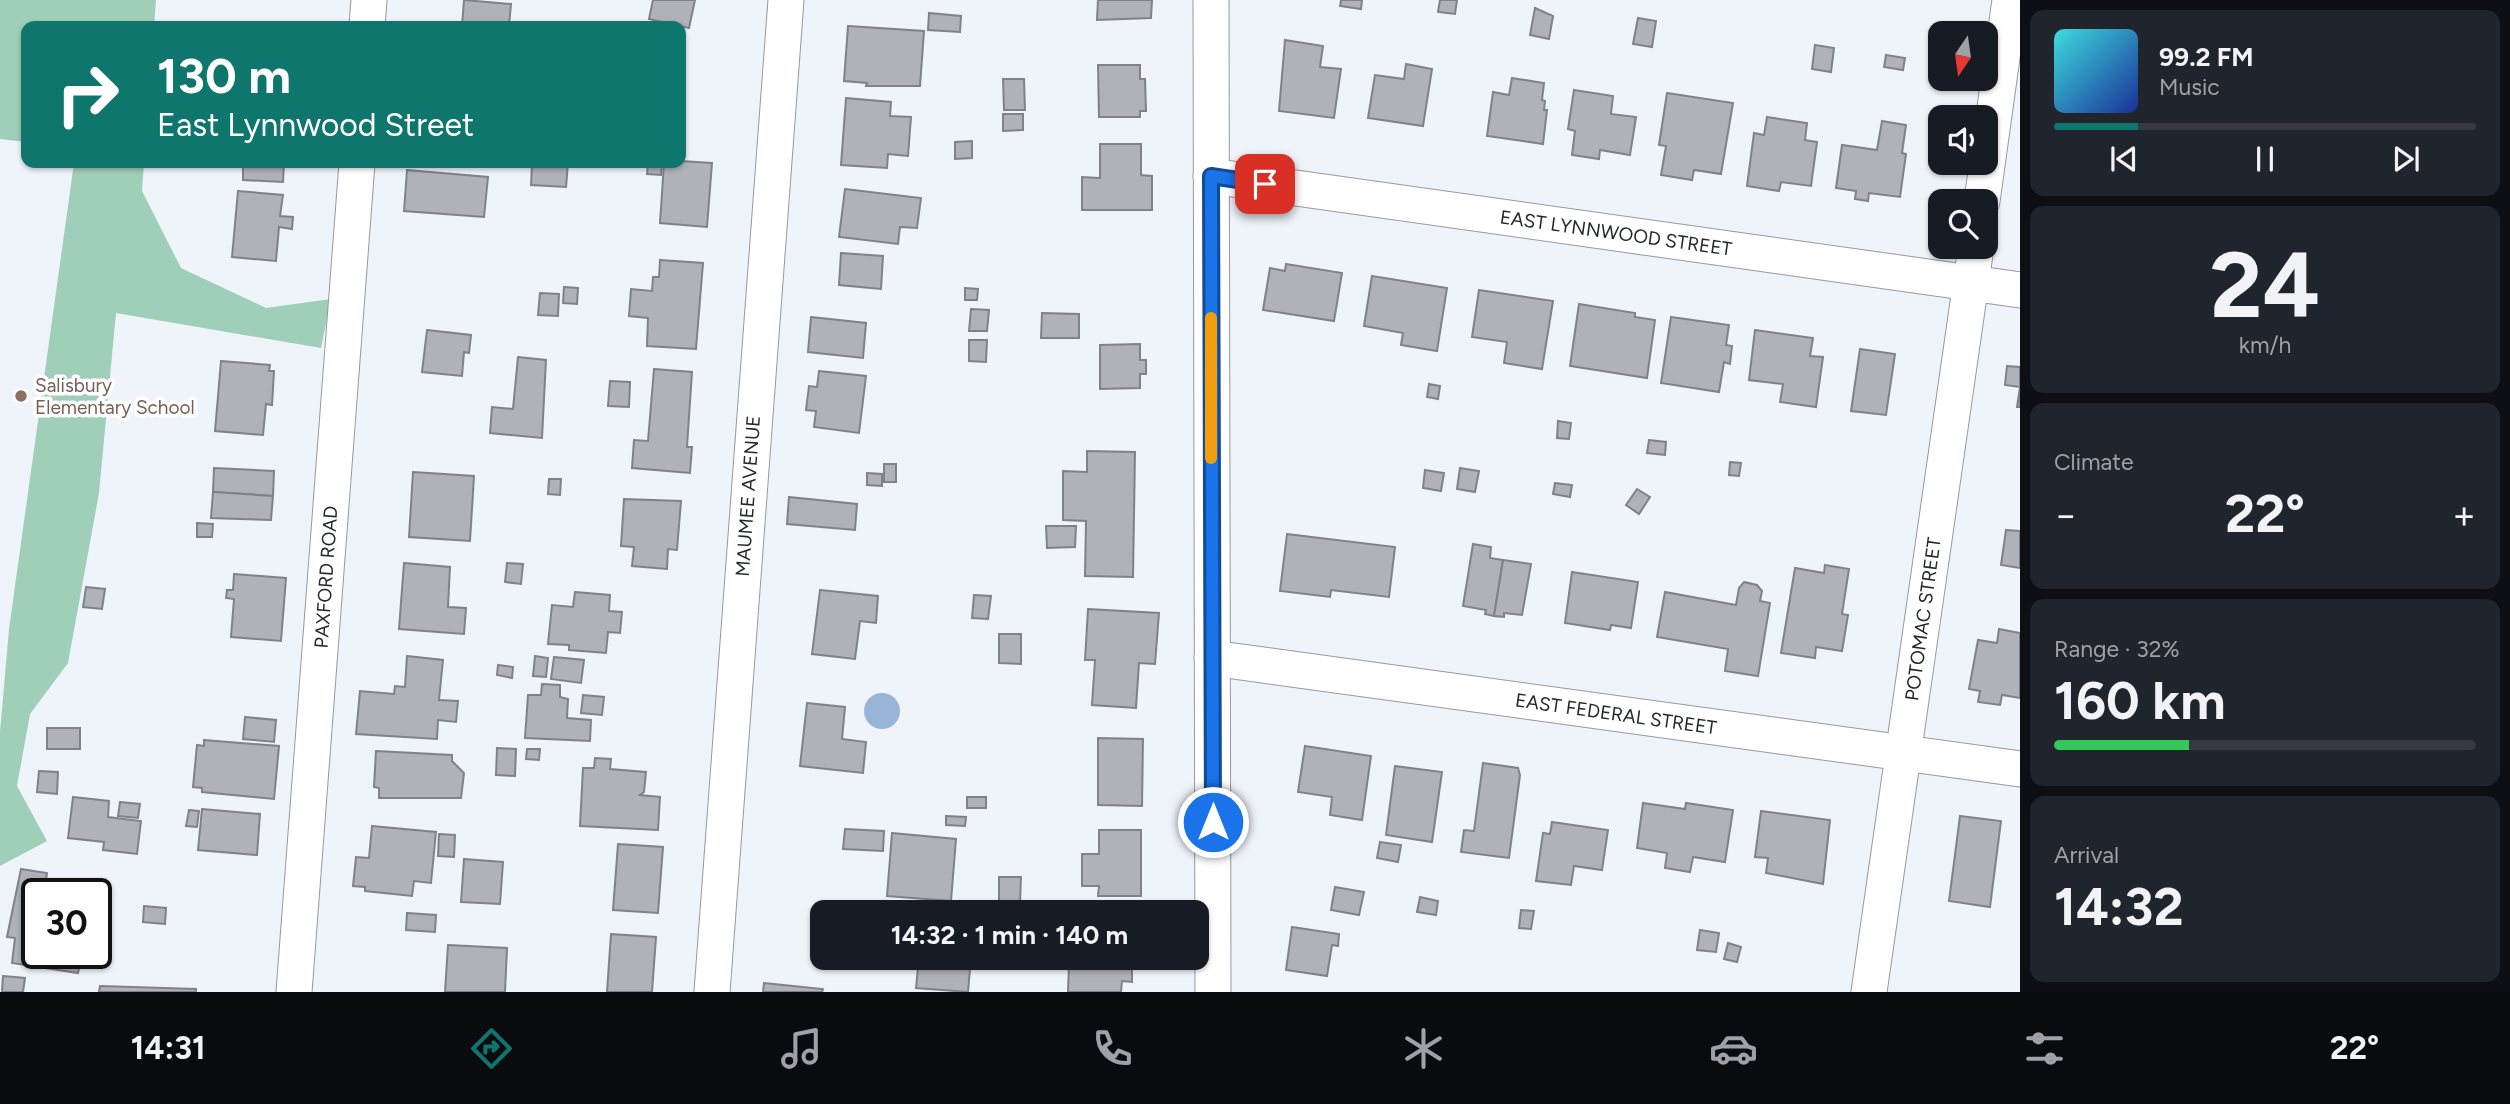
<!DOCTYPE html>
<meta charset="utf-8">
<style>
:root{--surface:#171b24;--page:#20242c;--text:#f1f3f6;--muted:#9ea1a6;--line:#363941;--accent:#0f766e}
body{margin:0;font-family:Figtree,sans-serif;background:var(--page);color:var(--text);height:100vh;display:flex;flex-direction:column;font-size:26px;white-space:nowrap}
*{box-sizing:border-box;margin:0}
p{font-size:23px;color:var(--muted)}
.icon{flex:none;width:38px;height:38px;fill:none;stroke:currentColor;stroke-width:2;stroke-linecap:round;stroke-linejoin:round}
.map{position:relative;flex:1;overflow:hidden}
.drawer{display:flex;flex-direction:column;gap:10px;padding:10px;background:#0d0f14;width:490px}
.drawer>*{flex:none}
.top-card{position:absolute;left:21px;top:21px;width:665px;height:147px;border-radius:14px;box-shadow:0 2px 5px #0004;background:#0f766e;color:#fff;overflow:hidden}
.needle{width:46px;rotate:193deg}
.fabs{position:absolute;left:1928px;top:21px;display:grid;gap:14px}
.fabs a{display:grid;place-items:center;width:70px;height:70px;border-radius:14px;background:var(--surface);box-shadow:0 2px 5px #0004;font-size:35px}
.speed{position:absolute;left:21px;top:878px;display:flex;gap:14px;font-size:35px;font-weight:700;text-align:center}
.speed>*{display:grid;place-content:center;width:91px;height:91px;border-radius:50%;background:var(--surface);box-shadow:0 2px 5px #0004;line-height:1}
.speed .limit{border:4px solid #111;border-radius:10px;background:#fff;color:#111}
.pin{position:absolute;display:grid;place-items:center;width:60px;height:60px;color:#fff;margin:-30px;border-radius:14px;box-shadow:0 4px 10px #0006}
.me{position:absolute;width:77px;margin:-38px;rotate:0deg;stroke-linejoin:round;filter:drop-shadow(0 0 5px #0008)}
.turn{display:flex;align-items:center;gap:24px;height:147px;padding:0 21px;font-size:32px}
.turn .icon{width:91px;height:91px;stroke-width:2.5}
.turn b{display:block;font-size:49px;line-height:60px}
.big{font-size:52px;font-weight:700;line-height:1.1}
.drawer .tile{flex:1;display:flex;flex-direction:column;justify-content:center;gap:10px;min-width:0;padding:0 24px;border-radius:14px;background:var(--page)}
.drawer .dial{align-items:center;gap:0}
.dial b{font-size:91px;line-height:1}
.song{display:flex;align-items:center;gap:21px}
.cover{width:84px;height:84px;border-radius:10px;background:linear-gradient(135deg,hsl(180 70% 55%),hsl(230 70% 35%))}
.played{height:7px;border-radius:4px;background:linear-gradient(90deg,var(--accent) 20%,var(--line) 20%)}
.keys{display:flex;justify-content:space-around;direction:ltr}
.heat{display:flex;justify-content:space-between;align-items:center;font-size:38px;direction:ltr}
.charge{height:10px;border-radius:5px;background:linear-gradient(90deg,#34c759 32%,var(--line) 0)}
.trip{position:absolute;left:810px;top:900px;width:399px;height:70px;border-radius:14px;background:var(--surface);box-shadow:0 2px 5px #0004;font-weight:700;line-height:70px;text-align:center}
.tab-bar{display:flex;height:112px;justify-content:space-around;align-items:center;background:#090b0e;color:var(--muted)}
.tab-bar .icon{width:49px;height:49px}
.tab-bar .current{color:var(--accent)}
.tab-bar b{font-size:32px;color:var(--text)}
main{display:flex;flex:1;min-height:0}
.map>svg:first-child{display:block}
</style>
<main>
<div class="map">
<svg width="2020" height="992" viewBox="0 0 2020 992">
<rect width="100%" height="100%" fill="#eff3fa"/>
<g fill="#9fcfb8">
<path d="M0,0h156l-2,26h-128v116l-26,-3z"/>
<path d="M74,163h70l-2,28 39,77 85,40 65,-9 -10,49 -205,-35 -17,180 -31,170 -38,51 -13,72 30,55 -47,25v-134l9,-103z"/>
</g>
<circle fill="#98b5d8" cx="882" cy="711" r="18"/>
<g fill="#afb2b9" stroke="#7f8289" stroke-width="2">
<path d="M464,0l47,4 -2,22h-47z"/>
<path d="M653,0h42l-6,28 -40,-9z"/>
<path d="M1098,0h54l-1,18 -54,2z"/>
<path d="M1341,0h21l-1,9 -21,-3z"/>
<path d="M1440,0h17l-2,14 -17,-2z"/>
<path d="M1535,8l18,8 -4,23 -19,-4z"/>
<path d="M929,13l32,3 -1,16 -32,-2z"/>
<path d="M1638,18l18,3 -4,26 -19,-3z"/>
<path d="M848,26l76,5 -4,55h-54l1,-3 -23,-2z"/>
<path d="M1285,40l38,6 -3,21 21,2 -7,49 -55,-7z"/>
<path d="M1815,45l19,3 -3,24 -19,-3z"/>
<path d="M1886,55l19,3 -2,12 -19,-3z"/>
<path d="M1406,64l26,5 -9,57 -55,-8 7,-43 29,4z"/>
<path d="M1098,65h42v14h5l1,32h-6v6h-41z"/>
<path d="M1512,78l32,5 -2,17 3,1 -1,9h3l-4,34 -56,-8 6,-44 16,3z"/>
<path d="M1003,79h21l1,31h-21z"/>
<path d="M1574,90l39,6 -2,18 25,3 -6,38 -30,-5 -1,9 -27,-4 3,-24 -7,-2z"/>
<path d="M1667,93l66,10 -12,71 -27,-4 -2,10 -31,-5 5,-29 -7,-1z"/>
<path d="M846,98l45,4 -1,14 21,1 -3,39 -20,-2 -1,14 -46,-3z"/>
<path d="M1003,114h20v16l-20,1z"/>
<path d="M1767,117l40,6 -2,17 12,2 -6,44 -30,-4 -2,9 -32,-5 7,-53 10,2z"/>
<path d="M1882,121l24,4 -4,28 4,1 -6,43 -31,-4 -1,8 -13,-2 1,-8 -20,-3 6,-43 35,5z"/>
<path d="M972,141v17l-17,1v-17z"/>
<path d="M1100,144h41v31l11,1v34h-70v-33l18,1z"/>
<path d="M681,161l31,2 -5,64 -47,-4 4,-60z"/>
<path d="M243,163h41l-1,19 -40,-2z"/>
<path d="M532,163h36l-2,24 -35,-2z"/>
<path d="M648,163h14l-1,12 -14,-1z"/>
<path d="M407,170l81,7 -4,40 -80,-6z"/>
<path d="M845,189l76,9 -4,30 -17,-1 -2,17 -59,-7z"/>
<path d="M238,191l45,4 -3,21 13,1 -1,12 -13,-2 -3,34 -44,-4z"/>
<path d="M841,253l42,3 -2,33 -42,-4z"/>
<path d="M660,260l43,3 -7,86 -49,-3 1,-28 -19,-2 2,-27 21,2 1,-14h6z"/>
<path d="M1286,264l56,9 -8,48 -71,-11 7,-42 15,3z"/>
<path d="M1372,276l75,12 -10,63 -36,-6 2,-12 -39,-7z"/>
<path d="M564,287l14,1 -1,16 -14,-1z"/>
<path d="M965,288l13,1 -1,11h-12z"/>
<path d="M1479,290l74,11 -11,68 -38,-6 3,-21 -35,-5z"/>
<path d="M540,293l19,1 -1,22 -20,-1z"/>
<path d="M1579,304l56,9v4l20,3 -8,58 -77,-12z"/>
<path d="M971,309l18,1 -2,21h-18z"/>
<path d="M1042,313l37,1v24h-38z"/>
<path d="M811,317l55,6 -3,35 -55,-6z"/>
<path d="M1671,317l58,8 -3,20 6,1 -2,18 -6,-2 -5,30 -58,-9z"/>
<path d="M427,330l44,5 -2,18 -5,-1 -2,24 -40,-4z"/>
<path d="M1755,330l58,8 -3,18 13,1 -7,50 -36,-5 3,-18 -34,-4z"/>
<path d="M969,340h18l-1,22 -17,-1z"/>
<path d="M1140,344v16h6v14h-6v14l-40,1v-44z"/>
<path d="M1860,349l35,5 -9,61 -35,-4z"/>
<path d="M518,357l28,3 -4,78 -52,-5 2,-26 21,2z"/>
<path d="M221,361l49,4 -1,6h5l-2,34 -6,-1 -3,31 -48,-4z"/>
<path d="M2007,366l13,1v40h-3l3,-20 -15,-2z"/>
<path d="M654,369l38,3 -5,75h5l-2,26 -58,-5 2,-28 14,1z"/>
<path d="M819,371l47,5 -7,57 -45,-6 2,-16 -10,-1 3,-24 8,1z"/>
<path d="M610,381l20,1 -1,25 -21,-1z"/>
<path d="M1429,384l11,2 -2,13 -11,-2z"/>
<path d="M1558,421l13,2 -2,16 -12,-1z"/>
<path d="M1649,440l17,2 -1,13 -18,-2z"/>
<path d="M1087,451l48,1 -2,125 -48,-1 1,-55 -23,-1v-49l24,1z"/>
<path d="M1730,462l11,1 -2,13 -10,-1z"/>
<rect x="884" y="464" width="12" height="18"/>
<path d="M214,468l60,3 -1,25 -60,-4z"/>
<path d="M1460,468l19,3 -4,21 -18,-3z"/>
<path d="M1425,470l19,3 -3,18 -18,-3z"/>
<path d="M413,472l61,4 -4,65 -61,-4z"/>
<path d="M867,473l15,1v12l-15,-1z"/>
<path d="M549,479h12l-1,16 -12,-1z"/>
<path d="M1555,483l17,2 -2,12 -17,-3z"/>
<path d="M1637,489l13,8 -11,17 -13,-9z"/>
<path d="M213,492l60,4 -2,24 -60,-2z"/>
<path d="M789,497l68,7 -2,26 -68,-6z"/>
<path d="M624,499l57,2 -4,49 -9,-1 -1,20 -35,-3 2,-19 -13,-1z"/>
<path d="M197,523l16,1 -1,13h-15z"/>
<path d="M1046,526h30l-1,21 -28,1z"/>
<path d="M2006,530l14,1v37l-19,-3z"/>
<path d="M1287,534l108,13 -6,50 -58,-7 -1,7 -50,-6z"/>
<path d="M1473,544l18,3 -1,11 13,2 -9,56 -9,-2 1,-4 -23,-4z"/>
<path d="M1503,560l28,4 -9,51 -18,-2v4l-10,-1z"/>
<path d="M404,563l46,4 -2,40 18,1 -2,26 -65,-5z"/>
<path d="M507,563l16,1 -2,20 -16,-2z"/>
<path d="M1825,565l24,4 -7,45 6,1 -6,36 -26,-4 -1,11 -34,-5 14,-85 29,5z"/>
<path d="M1572,572l66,10 -7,46 -20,-3 -1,5 -45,-7z"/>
<path d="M234,574l52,4 -5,63 -50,-4 3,-38 -8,-1 1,-8h6z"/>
<path d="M1744,582l13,3 5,6 -2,10 10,2 -12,73 -33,-5 3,-22 -71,-12 8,-45 71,13 3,-17z"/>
<path d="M86,587l19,2 -3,20 -19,-2z"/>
<path d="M820,590l58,6 -2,27 -16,-2 -5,38 -43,-5z"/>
<path d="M575,592l35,3 -1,16 13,1 -2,21 -12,-1 -2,21 -37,-3v-5l-21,-1 4,-39 21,2z"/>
<path d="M974,595l17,1 -3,23 -16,-1z"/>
<path d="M1088,609l71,4 -4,51 -16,-1 -3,45 -44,-3 3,-45h-10z"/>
<path d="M1999,629l21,4v65l-18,-3 -2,10 -22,-3 2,-11 -11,-2 9,-49 19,3z"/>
<path d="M999,634h22v30l-22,-1z"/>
<path d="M407,656l36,4 -4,40 19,1 -2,21 -18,-2 -1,19 -81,-5 4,-43 34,3 1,-8 10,1z"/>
<path d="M535,656l13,2 -2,19 -13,-1z"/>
<path d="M554,657l30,3 -3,23 -30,-4z"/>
<path d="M498,665l15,2 -1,11 -15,-3z"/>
<path d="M542,684l18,1v12l8,2 -1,19 24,2 -1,21 -65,-3 3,-43h13z"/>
<path d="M583,695l21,2 -2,18 -21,-2z"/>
<path d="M807,703l38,4 -3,32 24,3 -3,31 -63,-7z"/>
<path d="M245,717l31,3 -2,22 -31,-3z"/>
<rect x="47" y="728" width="33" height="21"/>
<path d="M1098,738l45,1 -1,67 -44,-1z"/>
<path d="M204,740l75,6 -5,53 -72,-7v-4l-9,-1 4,-42 7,1z"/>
<path d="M1305,746l66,10 -9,64 -32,-5 2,-18 -34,-5z"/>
<path d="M497,748l19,1 -1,27 -19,-1z"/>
<path d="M527,749h13l-1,11 -13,-1z"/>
<path d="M376,751l76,4v6l12,12 -3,25h-82v-10l-5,-1z"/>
<path d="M595,758l16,1 -1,10 36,3 -2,20 -4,3 20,2 -2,33 -78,-4 3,-58h11z"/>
<path d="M1483,763l35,5 2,7 -11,83 -48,-6 3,-22 10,1z"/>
<path d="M1395,766l47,6 -10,70 -46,-7z"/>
<path d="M39,771l19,1 -1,22 -20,-2z"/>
<path d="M73,797l36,4 -1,16 33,4 -4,33 -34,-4 1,-8 -36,-4z"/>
<rect x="967" y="797" width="19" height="11"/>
<path d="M120,802l20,2 -2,14 -20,-2z"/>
<path d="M1643,803l42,6 1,-6 47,7 -8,52 -32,-5 -3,15 -25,-4 2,-15 -30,-5z"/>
<path d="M202,809l58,5 -3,41 -59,-5z"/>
<path d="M189,810l10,1 -2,16 -11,-1z"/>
<path d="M1761,811l69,9 -7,64 -57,-11 2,-15 -13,-1z"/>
<path d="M946,816l20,1 -1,9 -19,-1z"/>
<path d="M1960,816l41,5 -11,86 -41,-6z"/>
<path d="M1552,822l56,8 -6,40 -28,-4 -3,19 -35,-4 7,-48 7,1z"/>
<path d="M372,826l64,6 -5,51 -17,-2 -2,15 -47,-5v-4l-12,-1 3,-29 13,1z"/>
<path d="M845,829l39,2 -1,20 -40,-2z"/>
<path d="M1099,830h42v66h-43l1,-10h-17v-32h17z"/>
<path d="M892,833l64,6 -5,62 -64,-5z"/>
<path d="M439,834l16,1 -1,22 -16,-1z"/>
<path d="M1380,842l21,3 -3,17 -21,-4z"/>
<path d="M618,844l45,3 -5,66 -45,-3z"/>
<path d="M464,859l39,3 -3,42 -39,-2z"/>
<path d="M21,869l26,4 -3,21h-7v60h45l-4,19 -66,-10 3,-25 -8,-1z"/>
<path d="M999,877h22l-1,27 -21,-1z"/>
<path d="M1335,887l29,5 -5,23 -28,-5z"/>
<path d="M1420,897l18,4 -2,14 -19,-3z"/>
<path d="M144,906l22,2 -1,16 -22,-2z"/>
<path d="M1521,910l13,1 -3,18 -12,-1z"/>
<path d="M407,913l29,2 -1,17 -29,-2z"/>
<path d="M1292,927l47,7 -1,12 -6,-1 -5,31 -41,-6z"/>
<path d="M1700,930l19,3 -3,19 -19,-2z"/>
<path d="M611,934l45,3 -4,55h-45z"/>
<path d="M1728,943l13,4 -4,15 -13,-3z"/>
<path d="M448,945l59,3 -2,44h-60z"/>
<path d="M919,957h52l-3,35 -52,-4z"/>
<path d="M1069,957h63v6l-63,-1z"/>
<path d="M1069,962l63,1v19l-10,-1 -1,11h-53z"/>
<path d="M3,976l22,2 -2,14h-21z"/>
<path d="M764,983l59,6 -1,3h-59z"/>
<path d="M100,986l96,3v3h-97z"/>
</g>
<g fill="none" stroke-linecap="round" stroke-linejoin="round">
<g stroke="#9699a0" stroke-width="37">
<g id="street">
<path d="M1211,0l2,992"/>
<path d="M367,26l2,-26"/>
<path d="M1211,176l809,114"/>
<path d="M1982,201l28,-201"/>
<path d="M1212,658l808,111"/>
<path d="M294,992l63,-829"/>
<path d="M712,992l74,-992"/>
<path d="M1869,992l107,-745"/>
</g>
</g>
<use href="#street" stroke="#fff" stroke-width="35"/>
</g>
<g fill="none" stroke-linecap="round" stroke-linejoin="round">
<g stroke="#114b97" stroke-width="18">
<path id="route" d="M1213,822l-2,-646 54,8"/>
</g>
<use href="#route" stroke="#1a73e8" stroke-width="12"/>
<path stroke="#f59e0b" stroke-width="12" d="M1211,318v140"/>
</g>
<circle fill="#8d6e63" stroke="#fff" stroke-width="2.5" cx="21" cy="396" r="7"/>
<g text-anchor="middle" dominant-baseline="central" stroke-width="7" stroke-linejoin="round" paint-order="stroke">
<g font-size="19" fill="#26282a" stroke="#fff">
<text transform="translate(1616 233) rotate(8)">EAST LYNNWOOD STREET</text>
<text transform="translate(748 496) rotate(-86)">MAUMEE AVENUE</text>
<text transform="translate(326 577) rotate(-86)">PAXFORD ROAD</text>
<text transform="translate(1923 619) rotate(-82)">POTOMAC STREET</text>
<text transform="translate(1616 714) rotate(8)">EAST FEDERAL STREET</text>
</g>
<g font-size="19" fill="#785e54" stroke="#fff" text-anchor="start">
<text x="35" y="385">Salisbury<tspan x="35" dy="22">Elementary School</tspan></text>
</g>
</g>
</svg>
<div class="fabs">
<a><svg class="needle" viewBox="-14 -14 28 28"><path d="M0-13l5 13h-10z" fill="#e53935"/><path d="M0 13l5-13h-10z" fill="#9ea1a6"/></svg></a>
<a><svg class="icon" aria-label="sound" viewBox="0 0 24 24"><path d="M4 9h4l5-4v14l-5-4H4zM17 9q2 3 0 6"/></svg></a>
<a><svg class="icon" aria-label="search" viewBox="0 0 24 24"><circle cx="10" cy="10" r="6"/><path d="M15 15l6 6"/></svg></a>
</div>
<div class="speed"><div class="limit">30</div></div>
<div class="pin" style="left:1265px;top:184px;background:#d93025"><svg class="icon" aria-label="arrive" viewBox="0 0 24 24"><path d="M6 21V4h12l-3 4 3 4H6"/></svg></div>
<svg class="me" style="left:1213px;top:822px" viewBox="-20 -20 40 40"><circle r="17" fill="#1a73e8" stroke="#fff" stroke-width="3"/><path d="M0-11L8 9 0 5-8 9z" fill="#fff"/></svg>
<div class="trip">14:32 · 1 min · 140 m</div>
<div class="top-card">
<div class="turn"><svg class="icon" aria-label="right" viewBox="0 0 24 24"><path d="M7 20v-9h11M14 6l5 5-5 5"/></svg><div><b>130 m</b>East Lynnwood Street</div></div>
</div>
</div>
<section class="drawer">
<div class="tile">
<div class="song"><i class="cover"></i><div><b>99.2 FM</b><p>Music</p></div></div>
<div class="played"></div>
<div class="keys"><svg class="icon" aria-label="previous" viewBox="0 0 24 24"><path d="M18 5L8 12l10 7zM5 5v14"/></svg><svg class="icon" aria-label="pause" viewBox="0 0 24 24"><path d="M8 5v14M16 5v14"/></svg><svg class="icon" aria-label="next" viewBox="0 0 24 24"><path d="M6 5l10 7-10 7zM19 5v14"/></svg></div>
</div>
<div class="tile dial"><b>24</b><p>km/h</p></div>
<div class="tile"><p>Climate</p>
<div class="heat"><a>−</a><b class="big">22°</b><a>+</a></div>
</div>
<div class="tile"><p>Range · 32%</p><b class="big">160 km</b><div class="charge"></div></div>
<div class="tile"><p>Arrival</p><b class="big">14:32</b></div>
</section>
</main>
<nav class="tab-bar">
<b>14:31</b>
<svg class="icon current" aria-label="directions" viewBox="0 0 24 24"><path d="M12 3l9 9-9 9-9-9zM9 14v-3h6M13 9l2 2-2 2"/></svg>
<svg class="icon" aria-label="music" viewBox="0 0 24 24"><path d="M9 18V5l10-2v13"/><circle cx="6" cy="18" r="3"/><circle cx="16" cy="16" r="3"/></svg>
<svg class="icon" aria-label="phone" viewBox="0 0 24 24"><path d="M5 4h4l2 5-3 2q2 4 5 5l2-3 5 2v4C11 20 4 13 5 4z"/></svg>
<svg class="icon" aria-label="climate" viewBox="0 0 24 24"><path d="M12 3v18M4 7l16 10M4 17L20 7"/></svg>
<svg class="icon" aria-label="car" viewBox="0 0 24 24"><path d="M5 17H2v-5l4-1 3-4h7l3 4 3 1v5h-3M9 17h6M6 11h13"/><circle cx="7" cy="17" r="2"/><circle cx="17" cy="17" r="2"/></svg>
<svg class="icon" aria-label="filters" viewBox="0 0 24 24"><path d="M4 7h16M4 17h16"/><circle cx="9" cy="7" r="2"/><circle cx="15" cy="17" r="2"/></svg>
<b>22°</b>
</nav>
